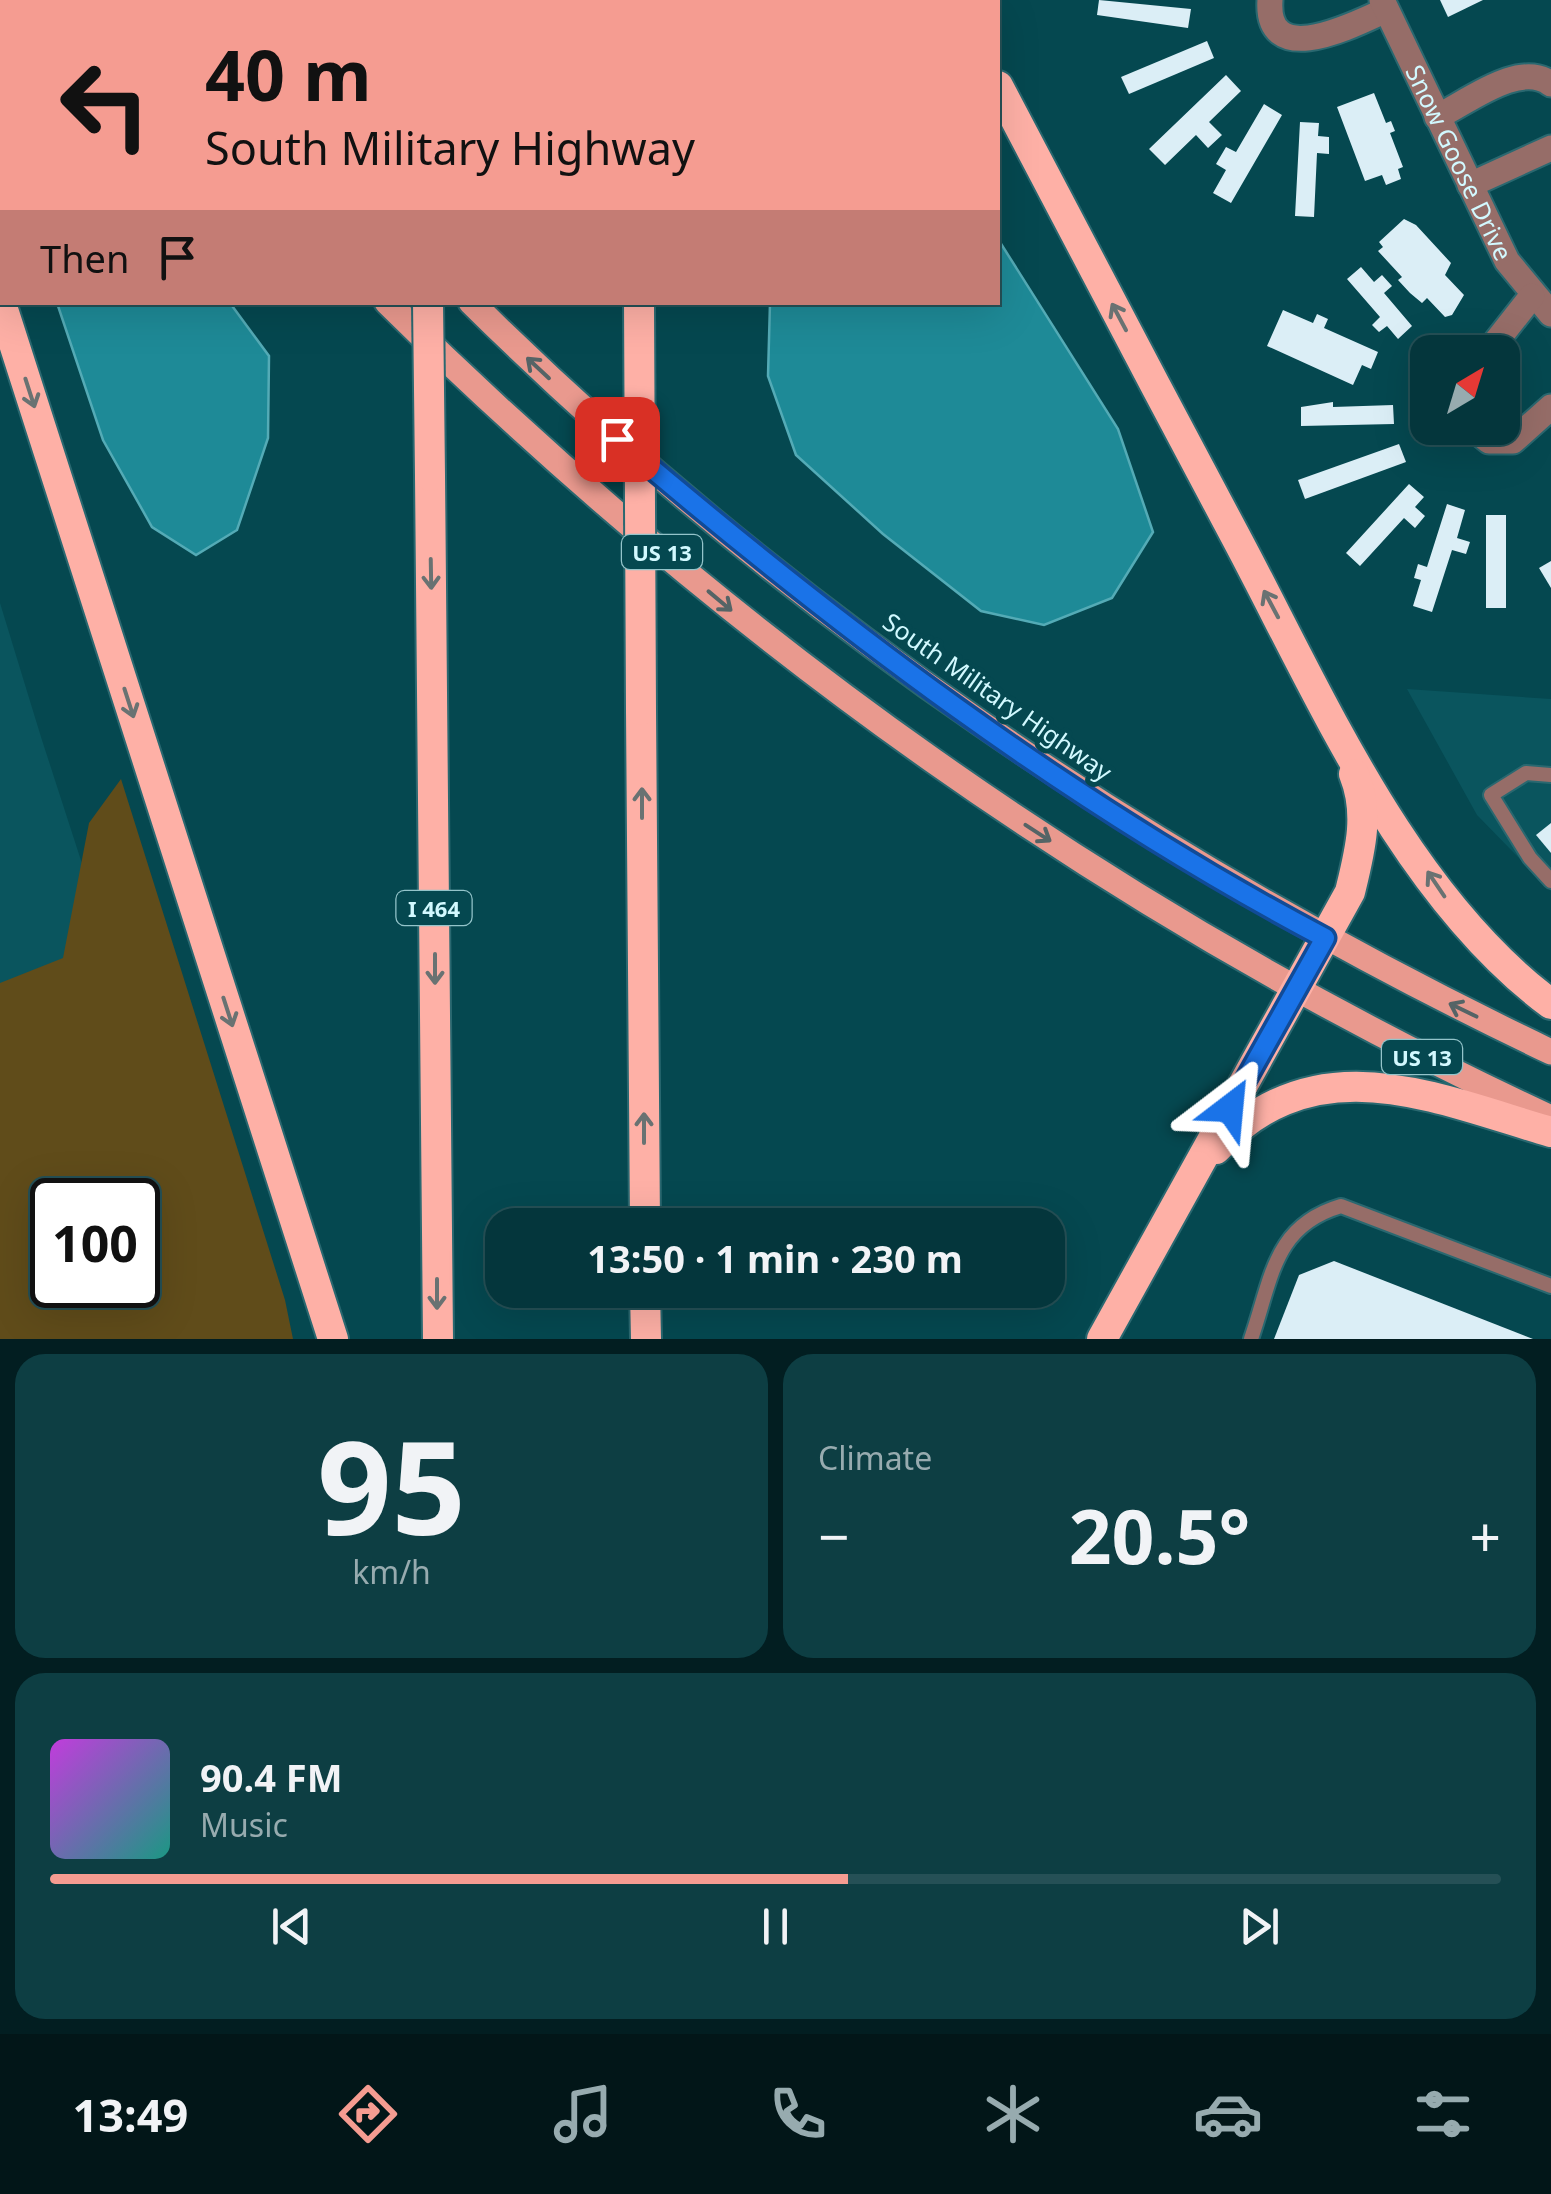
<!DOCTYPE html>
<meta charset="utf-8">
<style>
:root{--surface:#04363c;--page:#0d3e43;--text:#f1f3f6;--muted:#97abaf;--line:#255056;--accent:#f59c91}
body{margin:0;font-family:"Noto Sans",sans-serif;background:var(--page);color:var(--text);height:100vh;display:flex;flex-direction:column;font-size:38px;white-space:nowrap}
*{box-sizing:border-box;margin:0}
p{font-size:32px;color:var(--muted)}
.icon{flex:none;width:55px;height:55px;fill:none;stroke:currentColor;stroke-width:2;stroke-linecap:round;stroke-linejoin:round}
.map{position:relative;height:1339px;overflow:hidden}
.panel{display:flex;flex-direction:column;gap:15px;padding:15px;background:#021e21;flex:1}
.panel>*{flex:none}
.hud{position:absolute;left:0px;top:0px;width:1000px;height:305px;box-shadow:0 10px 40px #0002,0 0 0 2px var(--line);background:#f59c91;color:#111;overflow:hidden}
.needle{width:65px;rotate:38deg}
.buttons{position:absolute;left:1410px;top:335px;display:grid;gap:20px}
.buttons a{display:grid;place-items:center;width:110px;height:110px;border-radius:20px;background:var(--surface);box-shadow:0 10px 40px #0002,0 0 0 2px var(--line);font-size:50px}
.speed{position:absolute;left:30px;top:1178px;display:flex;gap:20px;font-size:50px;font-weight:700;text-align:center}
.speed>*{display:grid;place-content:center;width:130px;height:130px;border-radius:50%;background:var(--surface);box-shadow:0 10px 40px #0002,0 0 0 2px var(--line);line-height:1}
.speed .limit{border:5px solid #111;border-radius:15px;background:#fff;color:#111}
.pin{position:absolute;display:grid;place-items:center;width:85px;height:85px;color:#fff;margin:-42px;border-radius:20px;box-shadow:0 5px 15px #0006}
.me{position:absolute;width:110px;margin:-55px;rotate:29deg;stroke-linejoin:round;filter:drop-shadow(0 0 8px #0008)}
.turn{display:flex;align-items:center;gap:35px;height:210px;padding:0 40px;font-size:45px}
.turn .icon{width:130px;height:130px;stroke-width:2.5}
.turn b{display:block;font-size:70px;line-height:85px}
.then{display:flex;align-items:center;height:95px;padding:0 40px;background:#0003;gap:20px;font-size:38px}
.big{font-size:75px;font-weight:700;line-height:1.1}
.panel .widget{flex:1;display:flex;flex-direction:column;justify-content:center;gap:15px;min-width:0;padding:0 35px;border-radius:30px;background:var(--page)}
.panel .dial{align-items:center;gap:0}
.dial b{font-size:130px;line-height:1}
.song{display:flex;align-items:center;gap:30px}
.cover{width:120px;height:120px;border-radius:15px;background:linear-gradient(135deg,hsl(290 70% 55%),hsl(170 70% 35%))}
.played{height:10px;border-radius:5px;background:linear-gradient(90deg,var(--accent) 55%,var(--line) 55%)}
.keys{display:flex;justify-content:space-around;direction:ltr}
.heat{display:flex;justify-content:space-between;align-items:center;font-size:55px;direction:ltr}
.panel .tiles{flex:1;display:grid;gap:15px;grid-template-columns:1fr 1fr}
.widget:last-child{grid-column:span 2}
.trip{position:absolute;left:485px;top:1208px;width:580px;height:100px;border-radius:30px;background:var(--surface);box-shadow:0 10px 40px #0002,0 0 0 2px var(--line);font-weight:700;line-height:100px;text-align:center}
.tabs{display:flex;height:160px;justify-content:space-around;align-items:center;background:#021618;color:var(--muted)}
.tabs .icon{width:70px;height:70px}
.tabs .active{color:var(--accent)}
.tabs b{font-size:45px;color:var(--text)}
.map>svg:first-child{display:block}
</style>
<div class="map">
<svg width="1551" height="1339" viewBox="0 0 1551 1339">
<rect width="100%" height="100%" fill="#054850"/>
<g fill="#0a555e">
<path d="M0,603l41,134 195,602 -98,-54v-85h-86l-52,-33z"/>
<path d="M1407,689l144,10v192l-74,-76z"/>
</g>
<path fill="#604c1a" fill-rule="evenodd" d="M121,779l164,521 8,39h-293v-356l63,-25 26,-135zM52,1200h86v85h-86z"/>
<g fill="#1e8a97" stroke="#54abb6" stroke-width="2.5">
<path d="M998,239l120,190 35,103 -41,66 -68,27 -63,-14 -98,-77 -87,-79 -28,-79 2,-73 228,-1z"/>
<path d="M57,303h173l39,53 -1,82 -31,92 -41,25 -44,-28 -49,-87z"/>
</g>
<g fill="#dbeef6">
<path d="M1099,0l92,9 -3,19 -91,-13z"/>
<path d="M1440,0h43l-35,17z"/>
<path d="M1207,41l7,17 -85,36 -8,-17z"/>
<path d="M1226,75l15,16 -32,31 13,13 -14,13 -12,-13 -31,30 -16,-16z"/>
<path d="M1374,93l12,30 5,-2 4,10 -5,2 13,34 -5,2 3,10 -15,6 -4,-10 -17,6 -28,-74z"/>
<path d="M1264,104l18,11 -51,88 -18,-10 13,-23 -10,-6 10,-17 10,5z"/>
<path d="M1300,122l19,1 -1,13 11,1v17l-12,-1 -3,64 -19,-1z"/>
<path d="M1404,219l12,6 35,38 -6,12 19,20 -12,20 -7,2 -18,-19 -5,5 -12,-10 -12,-13 4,-3 -24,-26 5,-4 -4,-5z"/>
<path d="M1361,267l13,15 8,-7 10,11 -8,7 28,33 -14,13 -11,-13 -8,6 -7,-7 8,-8 -33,-38z"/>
<path d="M1283,310l30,13 4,-9 11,5 -4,9 54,24 -7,17 -9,-4 -9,20 -86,-39z"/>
<path d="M1333,402v5l60,-2 1,19 -93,2v-19z"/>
<path d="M1399,444l7,18 -101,37 -7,-19z"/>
<path d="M1409,484l15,13 -9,10 10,9 -10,12 -11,-10 -44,48 -14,-13z"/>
<path d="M1447,504l18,6 -8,28 13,4 -4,12 -14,-4 -20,62 -19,-6 8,-26 -7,-2 4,-14 9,3z"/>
<rect x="1486" y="515" width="20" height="93"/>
<path d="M1551,561v27l-12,-20z"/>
<path d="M1551,823v30l-15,-18z"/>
<path d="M1334,1261l199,78h-259l25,-64z"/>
</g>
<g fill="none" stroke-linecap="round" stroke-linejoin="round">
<g stroke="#2a6870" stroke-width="18">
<g id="service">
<path d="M1551,775l-25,-2 -35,22 39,63 21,23"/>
<path d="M1251,1339c21,-60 22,-113 90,-133l210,80"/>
</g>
</g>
<g stroke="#2a6870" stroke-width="29">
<g id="minor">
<path d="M1270,0c-5,72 87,23 116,10"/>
<path id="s1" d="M1382,0l125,261 44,53"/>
<path d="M1437,117c31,-15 83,-57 114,-33"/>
<path d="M1470,185l81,-37"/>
<path d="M1488,352l44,-56"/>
<path d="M1473,428l16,13h24l38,-34"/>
</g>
</g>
<g stroke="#2a6870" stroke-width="29">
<g id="primary">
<path d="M115,0l2,2"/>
<path d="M194,0l2,2"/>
<path d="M387,302c344,339 726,613 1164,816"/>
<path d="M471,302c314,311 682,560 1080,750"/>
</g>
</g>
<g stroke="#2a6870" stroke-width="34">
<g id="motorway">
<path d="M424,0v2"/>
<path d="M633,0v2"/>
<path d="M952,0l1,2"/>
<path d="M998,86c80,153 160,305 241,457 83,157 167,353 312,461"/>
<path d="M0,300l333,1039"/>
<path d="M430,476l8,863"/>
<path d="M641,710l4,515"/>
<path d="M1216,1149c100,-107 218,-51 335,-17"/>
<path d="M645,1290l1,49"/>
<path d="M1102,1339l248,-447c10,-41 20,-78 4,-118"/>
</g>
</g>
<use href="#service" stroke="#966d68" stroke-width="14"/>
<use href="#minor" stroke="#966d68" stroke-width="25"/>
<use href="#primary" stroke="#e9998e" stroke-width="25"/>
<use href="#motorway" stroke="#feb0a6" stroke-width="30"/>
<g stroke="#2a6870" stroke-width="34" stroke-linecap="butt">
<g id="motorway-bridge">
<path d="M428,302l2,174"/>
<path d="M639,302l2,408"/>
</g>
</g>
<use href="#motorway-bridge" stroke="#feb0a6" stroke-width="30"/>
</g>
<defs><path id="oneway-shaft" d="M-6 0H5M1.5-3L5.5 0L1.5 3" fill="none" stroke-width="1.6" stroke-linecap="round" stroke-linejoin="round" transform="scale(2.5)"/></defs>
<g stroke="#697272">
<use href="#oneway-shaft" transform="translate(1119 317) rotate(-118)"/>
<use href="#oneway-shaft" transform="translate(30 393) rotate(72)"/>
<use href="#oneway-shaft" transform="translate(431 574) rotate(89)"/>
<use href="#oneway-shaft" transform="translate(1271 604) rotate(-118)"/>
<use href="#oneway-shaft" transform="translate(129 703) rotate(72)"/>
<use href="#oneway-shaft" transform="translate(642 803) rotate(-90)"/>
<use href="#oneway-shaft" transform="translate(1436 884) rotate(-124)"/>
<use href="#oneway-shaft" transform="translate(435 969) rotate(90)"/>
<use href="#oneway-shaft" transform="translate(228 1012) rotate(72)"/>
<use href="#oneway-shaft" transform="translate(644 1128) rotate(-90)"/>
<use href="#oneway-shaft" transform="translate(437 1294) rotate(90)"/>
</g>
<g stroke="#556466">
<use href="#oneway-shaft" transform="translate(538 368) rotate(-137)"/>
<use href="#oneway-shaft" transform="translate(720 601) rotate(40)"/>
<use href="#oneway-shaft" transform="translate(1038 833) rotate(33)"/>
<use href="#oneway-shaft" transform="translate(1463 1010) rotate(-154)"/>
</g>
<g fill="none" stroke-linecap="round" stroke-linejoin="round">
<g stroke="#114b97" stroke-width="25">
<path id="route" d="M617,439c219,187 452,364 708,499l-95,170"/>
</g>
<use href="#route" stroke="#1a73e8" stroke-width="18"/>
</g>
<g text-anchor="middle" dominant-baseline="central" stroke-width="10" stroke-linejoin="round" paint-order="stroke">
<g fill="#054850" stroke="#94c4ca" stroke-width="2.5">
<rect x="622" y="535" width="80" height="34" rx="8"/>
<rect x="396.5" y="891" width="75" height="34" rx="8"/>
<rect x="1382" y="1040" width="80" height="34" rx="8"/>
</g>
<g font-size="22" font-weight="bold" fill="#d2f9ff">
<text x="662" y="552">US 13</text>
<text x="434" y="908">I 464</text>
<text x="1422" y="1057">US 13</text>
</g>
<g font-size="25" fill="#d2f9ff" stroke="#054850">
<text stroke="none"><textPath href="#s1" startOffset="180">Snow Goose Drive</textPath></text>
<text transform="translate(998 696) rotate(35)">South Military Highway</text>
</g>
</g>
</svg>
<div class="buttons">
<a><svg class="needle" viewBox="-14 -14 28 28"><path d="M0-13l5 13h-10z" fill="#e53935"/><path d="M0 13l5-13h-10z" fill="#97abaf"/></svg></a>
</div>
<div class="speed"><div class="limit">100</div></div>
<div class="pin" style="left:617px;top:439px;background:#d93025"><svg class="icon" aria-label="arrive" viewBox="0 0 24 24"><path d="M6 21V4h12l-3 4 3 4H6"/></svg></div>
<svg class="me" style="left:1230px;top:1108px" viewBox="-20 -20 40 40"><path d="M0-17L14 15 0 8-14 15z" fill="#1a73e8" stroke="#fff" stroke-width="4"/></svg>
<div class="trip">13:50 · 1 min · 230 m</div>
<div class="hud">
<div class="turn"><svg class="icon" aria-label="left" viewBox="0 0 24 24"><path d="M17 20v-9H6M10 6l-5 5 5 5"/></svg><div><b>40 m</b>South Military Highway</div></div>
<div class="then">Then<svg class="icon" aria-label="arrive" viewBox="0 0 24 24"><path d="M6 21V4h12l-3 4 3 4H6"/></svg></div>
</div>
</div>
<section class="panel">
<div class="tiles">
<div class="widget dial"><b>95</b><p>km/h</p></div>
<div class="widget"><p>Climate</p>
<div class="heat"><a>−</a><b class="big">20.5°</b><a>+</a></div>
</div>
<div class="widget">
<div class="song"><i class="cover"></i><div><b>90.4 FM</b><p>Music</p></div></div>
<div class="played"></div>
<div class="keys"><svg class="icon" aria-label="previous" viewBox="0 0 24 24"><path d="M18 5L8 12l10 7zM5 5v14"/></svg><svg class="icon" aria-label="pause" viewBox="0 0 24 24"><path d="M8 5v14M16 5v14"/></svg><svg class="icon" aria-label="next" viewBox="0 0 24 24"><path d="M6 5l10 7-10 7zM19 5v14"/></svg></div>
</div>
</div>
</section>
<nav class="tabs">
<b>13:49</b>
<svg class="icon active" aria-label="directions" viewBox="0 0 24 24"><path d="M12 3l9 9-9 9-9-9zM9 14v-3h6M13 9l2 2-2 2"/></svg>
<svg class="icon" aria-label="music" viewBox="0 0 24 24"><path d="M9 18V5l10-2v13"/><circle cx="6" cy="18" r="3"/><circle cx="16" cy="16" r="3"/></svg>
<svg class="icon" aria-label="phone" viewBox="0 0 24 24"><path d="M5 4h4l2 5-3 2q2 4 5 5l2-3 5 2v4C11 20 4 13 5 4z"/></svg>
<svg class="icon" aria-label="climate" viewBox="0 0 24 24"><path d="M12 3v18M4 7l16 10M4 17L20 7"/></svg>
<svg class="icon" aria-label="car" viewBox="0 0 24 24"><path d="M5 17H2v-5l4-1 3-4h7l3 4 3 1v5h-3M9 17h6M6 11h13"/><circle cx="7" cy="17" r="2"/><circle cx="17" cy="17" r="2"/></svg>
<svg class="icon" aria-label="filters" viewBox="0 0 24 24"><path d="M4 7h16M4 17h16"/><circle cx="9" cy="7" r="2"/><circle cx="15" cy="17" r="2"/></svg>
</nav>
